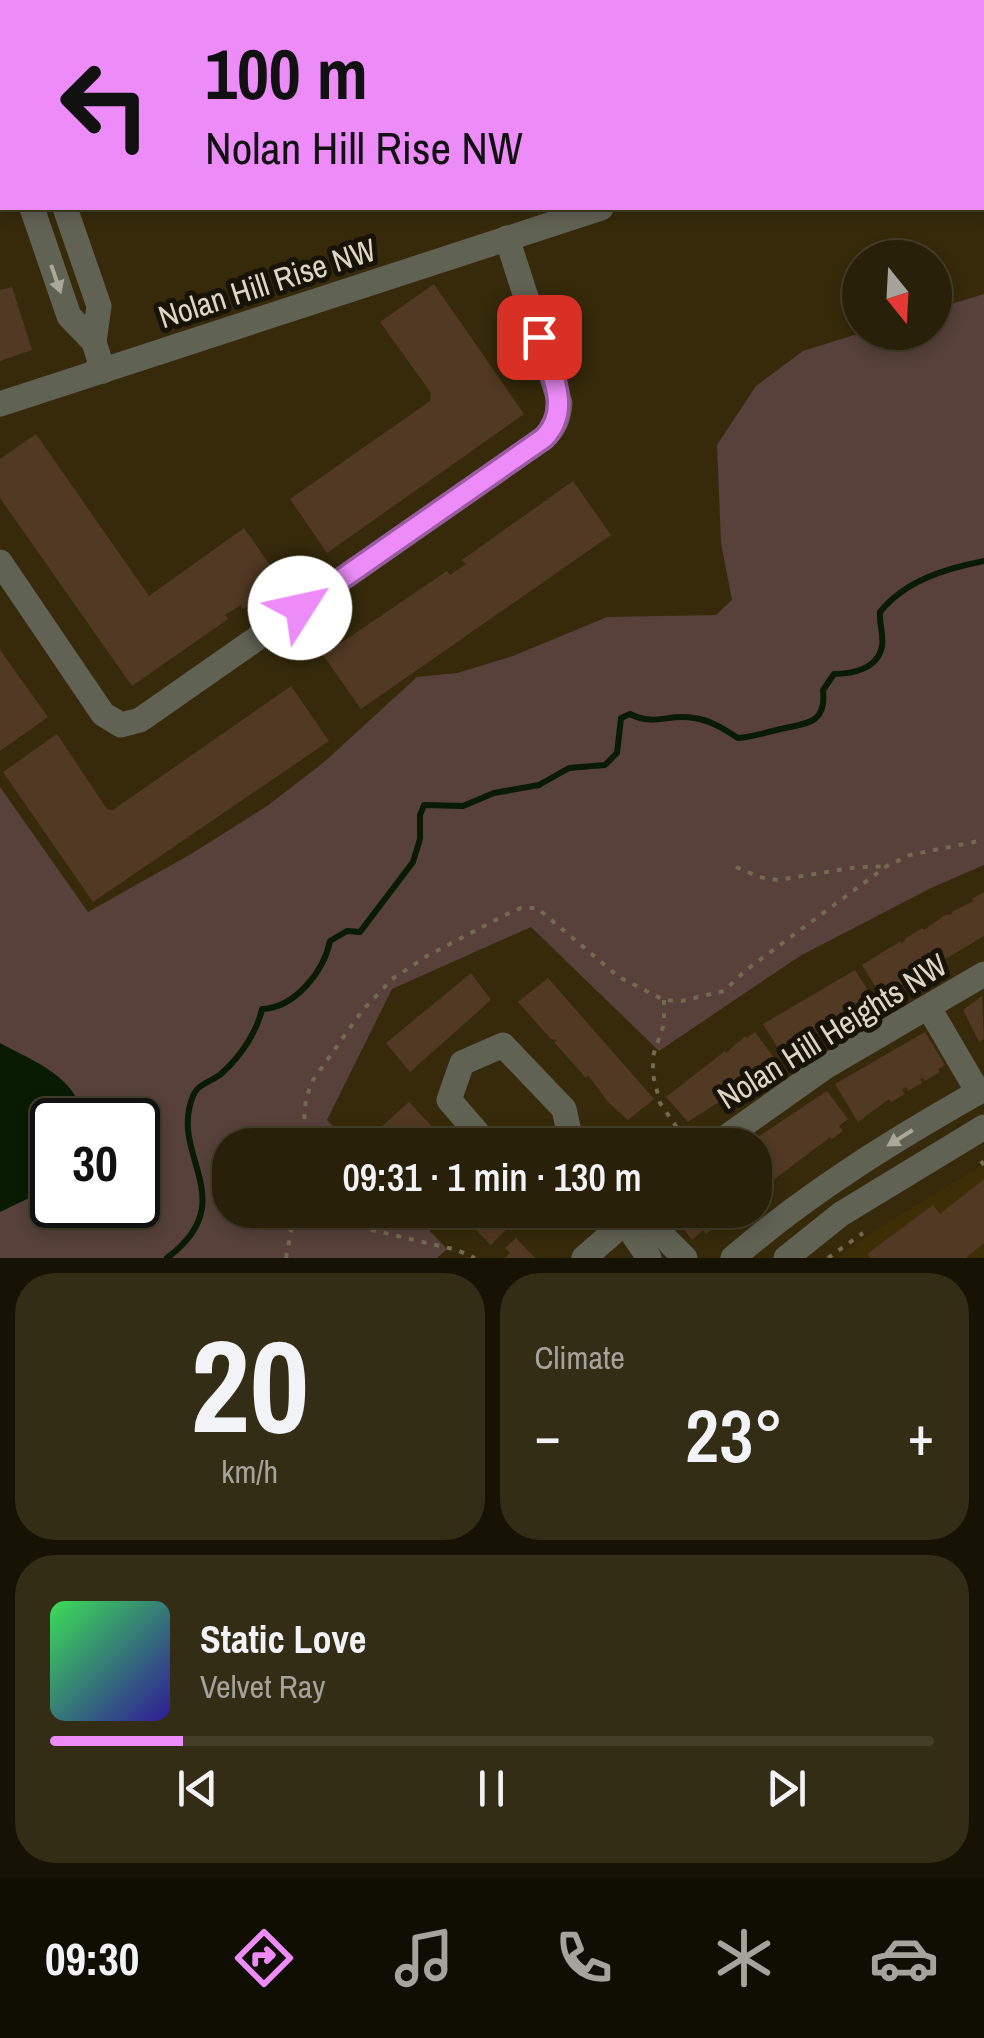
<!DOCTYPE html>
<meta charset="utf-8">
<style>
:root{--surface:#282008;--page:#342d16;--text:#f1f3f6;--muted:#a5a39c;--line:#443e29;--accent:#ed8cf9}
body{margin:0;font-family:"Archivo Narrow",sans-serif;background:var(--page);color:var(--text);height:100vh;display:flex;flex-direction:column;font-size:38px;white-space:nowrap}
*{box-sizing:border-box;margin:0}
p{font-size:32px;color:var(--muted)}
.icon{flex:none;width:55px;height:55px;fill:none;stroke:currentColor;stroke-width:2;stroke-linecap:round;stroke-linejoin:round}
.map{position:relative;height:1258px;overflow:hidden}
.sheet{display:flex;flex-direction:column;gap:15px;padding:15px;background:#161204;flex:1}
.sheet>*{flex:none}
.guide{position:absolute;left:0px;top:0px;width:985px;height:210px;box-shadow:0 5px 15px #0003,0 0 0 2px var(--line);background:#ed8cf9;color:#111;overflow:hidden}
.needle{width:65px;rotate:162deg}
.controls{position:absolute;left:842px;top:240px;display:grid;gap:20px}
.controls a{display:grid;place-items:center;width:110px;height:110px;border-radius:50%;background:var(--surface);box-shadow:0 5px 15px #0003,0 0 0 2px var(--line);font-size:50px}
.speed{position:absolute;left:30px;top:1098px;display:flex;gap:20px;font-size:50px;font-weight:700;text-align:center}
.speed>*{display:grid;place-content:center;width:130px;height:130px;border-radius:50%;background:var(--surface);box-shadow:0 5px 15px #0003,0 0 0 2px var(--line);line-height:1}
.speed .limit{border:5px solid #111;border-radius:15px;background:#fff;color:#111}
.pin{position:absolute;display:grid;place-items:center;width:85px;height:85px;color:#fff;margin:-42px;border-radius:20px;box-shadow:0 5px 15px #0006}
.me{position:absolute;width:110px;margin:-55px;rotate:55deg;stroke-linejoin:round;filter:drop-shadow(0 0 8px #0008)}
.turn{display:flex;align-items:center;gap:35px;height:210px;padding:0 40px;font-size:45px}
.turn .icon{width:130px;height:130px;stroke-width:2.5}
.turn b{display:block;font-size:70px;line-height:85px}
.big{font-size:75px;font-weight:600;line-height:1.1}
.sheet .card{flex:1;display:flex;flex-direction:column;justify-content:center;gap:15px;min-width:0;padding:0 35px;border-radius:40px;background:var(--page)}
.sheet .dial{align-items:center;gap:0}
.dial b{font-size:130px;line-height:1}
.song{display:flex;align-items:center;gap:30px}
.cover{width:120px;height:120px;border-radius:15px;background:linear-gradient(135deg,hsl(130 70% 55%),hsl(250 70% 35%))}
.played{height:10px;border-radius:5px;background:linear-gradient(90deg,var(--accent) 15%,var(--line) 15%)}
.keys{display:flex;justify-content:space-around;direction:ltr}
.heat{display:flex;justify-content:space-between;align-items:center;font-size:55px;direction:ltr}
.sheet .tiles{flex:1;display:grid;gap:15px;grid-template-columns:1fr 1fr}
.card:last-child{grid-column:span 2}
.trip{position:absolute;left:212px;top:1128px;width:560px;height:100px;border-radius:40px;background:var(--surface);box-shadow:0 5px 15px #0003,0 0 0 2px var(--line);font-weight:600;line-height:100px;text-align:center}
.tabs{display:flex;height:160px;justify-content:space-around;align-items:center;background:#100d03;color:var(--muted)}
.tabs .icon{width:70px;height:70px}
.tabs .selected{color:var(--accent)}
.tabs b{font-size:45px;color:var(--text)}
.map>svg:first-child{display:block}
</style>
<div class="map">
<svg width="984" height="1258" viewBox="0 0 984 1258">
<rect width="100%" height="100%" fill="#362a0a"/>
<path fill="#3d2e05" d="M984,1164v94h-148l46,-32z"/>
<path fill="#57413a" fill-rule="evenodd" d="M984,294v571l-53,23 -131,68 -141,95 -128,-124 -139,62 -65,131 23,25h-120v65h180l37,39 -10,9h-437v-471l88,125 103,-58 76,-48 56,-43 94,-86 40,-4 56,-17 94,-39 109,-2 16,-15 -11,-57 -4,-98 39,-59 47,-35 58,-18 74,-1v-23zM52,1120h86v85h-86z"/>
<path fill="#091b03" d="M0,1043c35,19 76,33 85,77h-33v67l-52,25z"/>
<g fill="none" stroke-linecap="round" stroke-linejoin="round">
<path stroke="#091b03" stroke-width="6" d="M167,1258c77,-58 1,-102 26,-162 5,-13 19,-14 29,-23 18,-16 35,-41 40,-64 33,-1 62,-38 68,-68l17,-10 13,1 53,-70 7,-23v-24l4,-10 39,1 31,-13 45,-8 30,-17 36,-3 12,-12 4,-35 9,-4c26,13 38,-1 64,4 16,2 30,11 44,20 14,-1 25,-5 39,-8 27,-7 50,-4 46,-40l11,-16c18,0 44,-5 48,-28 2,-10 -3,-23 -2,-34 26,-32 65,-43 104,-51"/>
</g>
<g fill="#523923">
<path d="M434,284l90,130 -197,139 -37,-54 140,-98 1,-8 -51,-71z"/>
<path d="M12,287l20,63 -32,11v-71z"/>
<path d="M36,434l113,162 95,-68 38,54 -39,27 -2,-4 -16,10 3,4 -96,67 -132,-188v-39z"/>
<path d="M573,481l38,54 -250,174 -38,-54 124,-84 3,4 16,-11 -4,-4z"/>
<path d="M0,650l48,67 -48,34z"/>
<path d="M291,686l38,55 -236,161 -90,-130 54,-38 50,75 6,1z"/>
<path d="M984,892v44l-102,61 -20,-32 39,-24 1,3 4,-6 16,-10 2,2 21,-15 8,-1 -2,-2 23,-11 -2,-2z"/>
<path d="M855,970l18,28 -90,58 -20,-32z"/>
<path d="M471,973l20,27 -81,72 -24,-29z"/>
<path d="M548,978l106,121 -26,21 -20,-18 -20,-27 -2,3 -32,-36 3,-2 -6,-1 -33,-37z"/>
<path d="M982,996l2,43 -5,3 -16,-32z"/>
<path d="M755,1032l20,27 -9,7 3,3 -81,53 -22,-25 59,-46 1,2 19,-17 2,2z"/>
<path d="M925,1032l20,33 -7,4 2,3 -15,9 -2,-3 -3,1 2,4 -14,8 -2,-4 -4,3 3,4 -14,8 -2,-3 -31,23 -23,-38z"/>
<path d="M827,1091l21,28 -9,7 4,5 -11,8 -2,-2 -63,48 -12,-17v-23h-9z"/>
<path d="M409,1102l32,34 6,9h-48l-19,-17z"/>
<path d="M984,1179v64l-18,15h-96l-3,-4 66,-49 7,9z"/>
<path d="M456,1210h53l6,10 -24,25z"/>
<path d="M669,1210h64l-27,24 -3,-4 -11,10z"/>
<path d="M516,1238l19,20h-30l5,-5 -5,-5z"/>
</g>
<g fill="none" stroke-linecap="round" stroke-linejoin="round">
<g stroke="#746a4f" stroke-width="4" stroke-dasharray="5 8" stroke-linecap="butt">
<path d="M958,0l1,2"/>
<path d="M292,2l7,-2"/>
<path d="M982,76l2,5"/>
<path d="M736,867l23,10 19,3 73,-12 36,-2"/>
<path d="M664,1000v24l-11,32v19l7,28 29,42"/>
<path d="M302,1145l4,-47 7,-18 49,-69 30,-32 35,-23 78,-41 16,-7h16l82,69 45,23 17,1 43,-10 22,-21 141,-104 23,-11 74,-15"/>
<path d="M981,1161l3,4"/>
<path d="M295,1212l162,38 18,8"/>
<path d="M286,1258l9,-48"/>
<path d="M828,1258l35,-25"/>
</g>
<g stroke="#606253" stroke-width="25">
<path d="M32,208l37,108 25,26"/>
<path d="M65,208l34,98 -5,36 9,29"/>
<path d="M0,404l601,-196"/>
<path d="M0,562l103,152 18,11 19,-5 404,-282c11,-11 15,-20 16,-35l-53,-165"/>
<path d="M929,1008l49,84"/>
<path d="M488,1145l-39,-45 13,-37 41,-18 61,64 8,36"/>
<path d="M715,1145l110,-78 159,-93"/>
<path d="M619,1213l30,45"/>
<path d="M627,1221l24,3 34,34"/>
<path d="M584,1258l55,-48"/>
<path d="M733,1258c76,-66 164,-120 251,-169"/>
<path d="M786,1258l55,-44 143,-87"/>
</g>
<g stroke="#959879" stroke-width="25">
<path d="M70,2l5,-2"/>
<path d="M201,2l8,-2"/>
<path d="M1,66l1,-5"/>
<path d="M0,133l2,1"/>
</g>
</g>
<defs><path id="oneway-solid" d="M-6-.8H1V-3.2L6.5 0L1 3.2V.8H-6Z" transform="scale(2.5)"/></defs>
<g fill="#aba897">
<use href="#oneway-solid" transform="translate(56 279) rotate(71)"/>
<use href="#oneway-solid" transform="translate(900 1138) rotate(148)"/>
</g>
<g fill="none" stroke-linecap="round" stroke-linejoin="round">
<g stroke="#9a5ba2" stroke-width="25">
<path id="route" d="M300,608l244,-170c29,-30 6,-66 -5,-101"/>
</g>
<use href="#route" stroke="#ed8cf9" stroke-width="18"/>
</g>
<g text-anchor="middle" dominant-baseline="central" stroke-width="10" stroke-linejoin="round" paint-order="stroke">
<g font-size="32" fill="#ddd6c4" stroke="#181307">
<text transform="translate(267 283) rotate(-18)">Nolan Hill Rise NW</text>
<text transform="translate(832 1031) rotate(-32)">Nolan Hill Heights NW</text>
</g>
</g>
</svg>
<div class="controls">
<a><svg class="needle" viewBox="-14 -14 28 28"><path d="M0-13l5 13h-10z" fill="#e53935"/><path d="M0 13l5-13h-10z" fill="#a5a39c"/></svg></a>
</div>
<div class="speed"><div class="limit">30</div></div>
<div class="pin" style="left:539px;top:337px;background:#d93025"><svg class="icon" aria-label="arrive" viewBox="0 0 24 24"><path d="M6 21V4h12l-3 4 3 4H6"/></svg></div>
<svg class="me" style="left:300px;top:608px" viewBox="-20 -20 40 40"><circle r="19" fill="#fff"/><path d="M0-13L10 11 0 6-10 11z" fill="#ed8cf9"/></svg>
<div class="trip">09:31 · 1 min · 130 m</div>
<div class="guide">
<div class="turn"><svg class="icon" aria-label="left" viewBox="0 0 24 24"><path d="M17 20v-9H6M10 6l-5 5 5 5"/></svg><div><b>100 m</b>Nolan Hill Rise NW</div></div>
</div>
</div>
<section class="sheet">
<div class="tiles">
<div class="card dial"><b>20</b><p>km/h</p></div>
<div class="card"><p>Climate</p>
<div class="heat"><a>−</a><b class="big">23°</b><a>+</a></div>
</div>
<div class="card">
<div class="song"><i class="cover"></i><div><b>Static Love</b><p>Velvet Ray</p></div></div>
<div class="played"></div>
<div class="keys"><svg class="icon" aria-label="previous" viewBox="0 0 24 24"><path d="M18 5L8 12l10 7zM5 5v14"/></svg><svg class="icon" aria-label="pause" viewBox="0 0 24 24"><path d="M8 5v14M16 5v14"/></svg><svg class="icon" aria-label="next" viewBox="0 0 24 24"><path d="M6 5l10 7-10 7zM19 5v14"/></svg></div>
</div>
</div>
</section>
<nav class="tabs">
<b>09:30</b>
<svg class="icon selected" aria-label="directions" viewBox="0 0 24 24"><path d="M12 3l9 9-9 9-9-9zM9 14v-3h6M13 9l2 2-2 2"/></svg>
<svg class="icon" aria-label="music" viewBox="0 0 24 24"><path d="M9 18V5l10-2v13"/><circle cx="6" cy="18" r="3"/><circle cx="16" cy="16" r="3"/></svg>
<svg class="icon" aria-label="phone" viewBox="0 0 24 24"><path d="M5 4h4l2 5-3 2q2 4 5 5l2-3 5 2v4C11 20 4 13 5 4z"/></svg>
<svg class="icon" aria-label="climate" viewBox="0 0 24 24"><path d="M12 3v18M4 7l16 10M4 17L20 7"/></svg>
<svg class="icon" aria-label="car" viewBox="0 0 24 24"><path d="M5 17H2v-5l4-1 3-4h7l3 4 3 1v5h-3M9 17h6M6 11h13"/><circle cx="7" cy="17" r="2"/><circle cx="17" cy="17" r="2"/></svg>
</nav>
